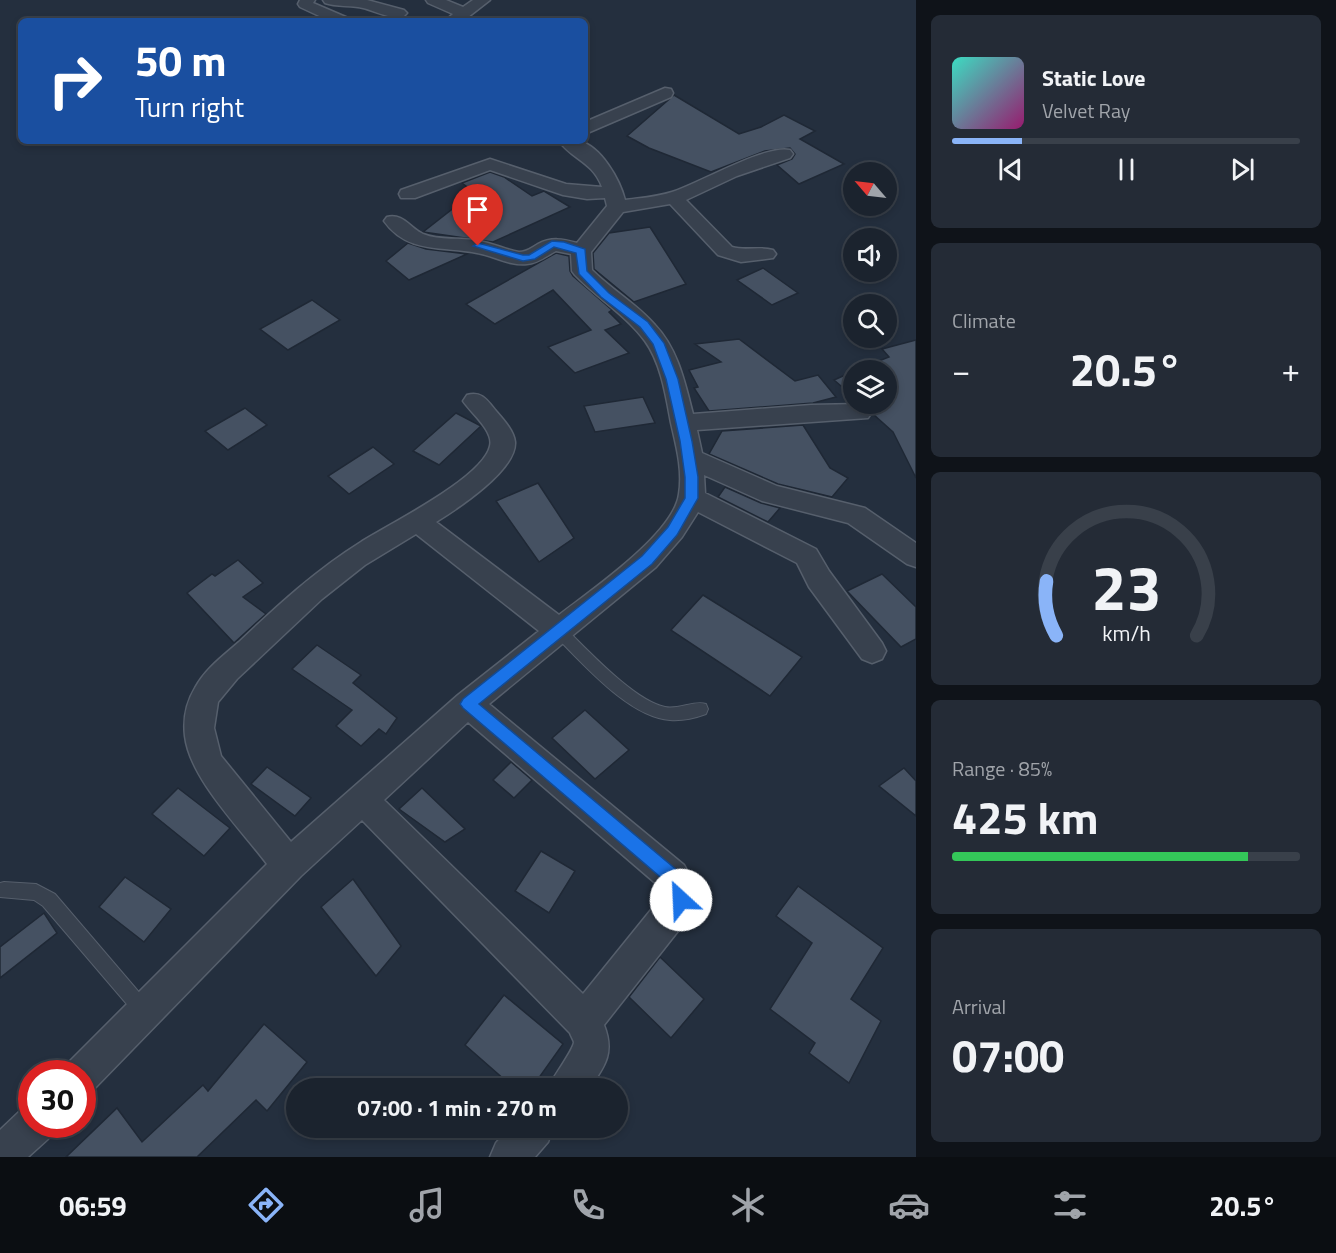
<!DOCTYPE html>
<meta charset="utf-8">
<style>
:root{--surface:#1b232e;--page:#242b36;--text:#f1f3f6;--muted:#a0a4aa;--line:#39404a;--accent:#8ab4f8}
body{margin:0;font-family:"Titillium Web",sans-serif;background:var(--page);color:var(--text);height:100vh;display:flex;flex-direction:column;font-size:22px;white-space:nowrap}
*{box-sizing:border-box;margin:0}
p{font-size:20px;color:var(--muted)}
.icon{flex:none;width:33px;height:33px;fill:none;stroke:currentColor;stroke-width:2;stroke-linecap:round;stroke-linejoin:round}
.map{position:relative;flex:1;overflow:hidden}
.panel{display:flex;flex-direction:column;gap:15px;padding:15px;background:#0f1319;width:420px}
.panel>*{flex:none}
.guide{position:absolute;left:18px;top:18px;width:570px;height:126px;border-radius:9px;box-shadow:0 3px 9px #0003,0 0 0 2px var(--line);background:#1a4fa0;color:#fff;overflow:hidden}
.needle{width:39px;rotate:298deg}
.buttons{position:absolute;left:843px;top:162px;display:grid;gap:12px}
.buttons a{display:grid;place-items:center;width:54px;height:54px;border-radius:50%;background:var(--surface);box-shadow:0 3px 9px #0003,0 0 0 2px var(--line);font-size:30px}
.speed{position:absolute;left:18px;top:1060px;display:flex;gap:12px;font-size:30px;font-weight:700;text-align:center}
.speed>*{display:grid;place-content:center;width:78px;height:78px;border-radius:50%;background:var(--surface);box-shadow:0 3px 9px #0003,0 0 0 2px var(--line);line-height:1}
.speed .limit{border:9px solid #d22;background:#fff;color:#111}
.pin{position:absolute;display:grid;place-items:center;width:51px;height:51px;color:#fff;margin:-62px -26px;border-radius:50% 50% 50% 0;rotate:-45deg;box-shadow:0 0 6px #0007}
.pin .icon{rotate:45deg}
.me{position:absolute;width:66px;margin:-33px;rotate:335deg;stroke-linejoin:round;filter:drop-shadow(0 0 4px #0008)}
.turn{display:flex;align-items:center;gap:21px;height:126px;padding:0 18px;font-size:27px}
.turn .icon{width:78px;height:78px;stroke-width:2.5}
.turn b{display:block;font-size:42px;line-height:51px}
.big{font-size:45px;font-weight:700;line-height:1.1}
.panel .card{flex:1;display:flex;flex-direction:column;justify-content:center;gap:9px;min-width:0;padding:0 21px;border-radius:9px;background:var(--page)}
.panel .dial{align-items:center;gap:0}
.dial svg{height:156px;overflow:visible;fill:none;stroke:var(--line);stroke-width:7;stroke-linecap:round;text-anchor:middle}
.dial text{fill:var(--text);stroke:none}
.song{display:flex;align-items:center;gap:18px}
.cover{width:72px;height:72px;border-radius:9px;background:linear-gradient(135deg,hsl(170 70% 55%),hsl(320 70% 35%))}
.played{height:6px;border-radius:3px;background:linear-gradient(90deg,var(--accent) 20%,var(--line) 20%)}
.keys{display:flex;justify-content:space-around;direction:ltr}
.heat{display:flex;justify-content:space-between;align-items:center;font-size:33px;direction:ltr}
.charge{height:9px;border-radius:4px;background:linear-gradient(90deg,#34c759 85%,var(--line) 0)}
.trip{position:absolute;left:286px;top:1078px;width:342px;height:60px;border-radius:30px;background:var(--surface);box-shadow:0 3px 9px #0003,0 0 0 2px var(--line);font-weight:700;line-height:60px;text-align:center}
.tab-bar{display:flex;height:96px;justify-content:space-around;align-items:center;background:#0b0e12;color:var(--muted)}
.tab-bar .icon{width:42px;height:42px}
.tab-bar .on{color:var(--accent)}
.tab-bar b{font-size:27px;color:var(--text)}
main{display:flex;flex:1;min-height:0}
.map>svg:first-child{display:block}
</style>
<main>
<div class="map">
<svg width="916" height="1157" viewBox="0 0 916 1157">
<rect width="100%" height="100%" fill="#242f3e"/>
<g fill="#455162" stroke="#1f2835" stroke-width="1.5">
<path d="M674,95l65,39 22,-7 23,-12 31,16 -15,8 44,25 -45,20 -22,-19 15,-6 3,-5 -5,-6 -25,3 -54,21 -62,-24 -22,-12z"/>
<path d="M490,172l14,5 28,19 12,-5 26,16 -77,35 -70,-10 51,-40 -12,-9z"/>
<path d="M650,227l36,57 -52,18 -40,-33 -1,-16 16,-20z"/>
<path d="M408,243l18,6 41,5 -58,26 -23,-19z"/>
<path d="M556,253l13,3 1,15 3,5 39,34 -3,2 12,12 -16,6 24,23 -54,20 -27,-26 43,-17 -38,-40 -58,34 -29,-20z"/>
<path d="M763,268l35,25 -26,12 -35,-25z"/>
<path d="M312,300l28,20 -52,30 -28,-21z"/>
<path d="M739,339l56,42 23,-6 18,22 -23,6 -104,8 -15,-23 4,-1 -9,-17 32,-8 -26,-18z"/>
<path d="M916,340v138l-23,-46 -20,-18 1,-3 -7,-7h19v-34h-30l33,-13 -7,-8z"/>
<path d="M854,371v26l-20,-17z"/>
<path d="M643,397l12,26 -60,9 -11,-26z"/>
<path d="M245,408l22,17 -39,25 -23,-19z"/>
<path d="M456,413l25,13 -42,39 -26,-14z"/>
<path d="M803,425l27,43 18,10 -16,19 -54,-13 -69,-30 13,-23z"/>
<path d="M373,447l21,17 -45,30 -21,-18z"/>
<path d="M538,483l36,55 -35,24 -43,-61z"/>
<path d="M725,487l36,16 19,5 -12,14 -50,-25z"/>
<path d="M238,560l25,23 -20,14 23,17 -32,29 -47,-50 25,-19 3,2z"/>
<path d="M882,574l34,33v32l-15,8 -54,-56z"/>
<path d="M703,595l99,62 -32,39 -99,-66z"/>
<path d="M317,645l44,30 -8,8 44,35 -11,16 -7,-5 -18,17 -25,-20 16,-16 -60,-41z"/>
<path d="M585,710l44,40 -34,29 -43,-41z"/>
<path d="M511,762l21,18 -18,18 -21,-18z"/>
<path d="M267,767l44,31 -16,18 -44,-32z"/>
<path d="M904,768l12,13v35l-37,-30z"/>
<path d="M178,788l52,40 -26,28 -52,-42z"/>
<path d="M422,788l43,41 -20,13 -46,-33z"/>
<path d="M541,851l34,20 -26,42 -34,-22z"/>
<path d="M125,877l46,32 -27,33 -45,-35z"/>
<path d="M353,879l48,67 -25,30 -55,-69z"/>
<path d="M798,886l85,62 -32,51 30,22 -32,62 -40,-30 6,-10 -45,-34 42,-66 -36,-27z"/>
<path d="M44,913l13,20 -57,45v-31z"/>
<path d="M660,957l44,42 -33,39 -42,-41z"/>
<path d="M504,995l59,49 -32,45h-16l-50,-44z"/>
<path d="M264,1024l43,38 -40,49 -11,-11 -59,57h-131l51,-49 25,34 61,-57 5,6z"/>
</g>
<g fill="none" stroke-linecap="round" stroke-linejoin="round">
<g stroke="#565f6c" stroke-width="2">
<g id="service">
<path d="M558,624l5,2c24,23 70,74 102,81 14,3 29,-7 41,-3l2,5 -2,5c-11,4 -24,7 -36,6 -42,-3 -88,-58 -117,-86l-2,-4 2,-4z"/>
<path d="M4,882l32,2 19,10 94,110 3,6 -3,6 -6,3 -6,-3 -94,-110 -9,-6 -34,-3v-14z"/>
</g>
</g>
<g stroke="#565f6c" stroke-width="3">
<g id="minor">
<path d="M300,0h15l-2,3 35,15 3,3h-21l-30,-14 -2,-3z"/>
<path d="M323,0h44l37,10 3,3 -3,3c-14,4 -28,-5 -41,-8 -13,-3 -26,-1 -38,-5z"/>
<path d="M426,0h20l17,7 10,-7h17l-27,21h-18l8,-7 -25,-11z"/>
<path d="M665,88l6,1 2,4 -2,4 -86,37v-12z"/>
<path d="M559,141c6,0 14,-1 20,0 22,5 41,39 46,59 15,-2 32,-3 47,-8 26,-8 94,-48 118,-42l3,4 -3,4 -53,18 -51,24 46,47c14,4 27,-1 41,3l3,4 -3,4 -32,4 -23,-7 -48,-51 -47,8 -32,40 1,18c20,20 45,34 63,55 23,24 30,58 38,89l118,-9 49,-1 8,2 4,6 -4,6 -171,12 5,23 75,33 88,22 51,35v24l-9,-3 -59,-41 -86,-22 -58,-26 1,18 111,56 13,22 53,72 4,8 -4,8 -10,4 -10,-4 -53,-72 -12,-24 -99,-51 -16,25 -26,30 -167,137 195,161c9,16 17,29 9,47l-89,113c11,28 1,41 -15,64h-42c5,-10 27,-40 27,-47 -1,-3 -3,-6 -4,-9l-208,-213 -61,56 -206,212 -13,5v-19h-18l5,-12 198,-198c-26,-35 -77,-85 -82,-128 -2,-17 1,-33 10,-48 10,-19 28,-32 44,-46 38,-36 77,-72 122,-100 28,-18 122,-64 129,-96 4,-15 -19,-33 -27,-45l4,-6c15,-4 20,5 29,16 7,8 18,20 19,31 2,28 -58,67 -79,80l123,93c31,-24 115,-81 120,-121 4,-24 -3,-49 -8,-71 -5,-27 -10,-60 -26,-82 -19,-26 -48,-43 -70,-66l-3,-4 -1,-17 -15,-3c-10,5 -17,12 -29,13 -17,2 -33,-8 -50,-11 -34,-7 -70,1 -93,-32l3,-4c16,-4 23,11 36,17 17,7 38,3 56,7 14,2 27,9 40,11 8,0 12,-4 19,-8 13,-7 25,-5 39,-1l30,-37 -2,-8 -18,1 -24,-4 -73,-25 -75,28h-14l-2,-4 2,-4 89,-31 76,25 36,3c-9,-25 -29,-27 -43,-46zM416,534l123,97 -81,64 -167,147 -70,-86 -7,-28 4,-26 19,-23 85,-80 43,-34zM468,722l192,165 3,8 -80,99 -199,-194z"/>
<path d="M32,1107v18h21l-5,14 -20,18h-28v-27l20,-19z"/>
<path d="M509,1128h44l-5,14 -13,15h-45l6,-14z"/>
</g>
</g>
<use href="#service" fill="#38414e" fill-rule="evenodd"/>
<use href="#minor" fill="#38414e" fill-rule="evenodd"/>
</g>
<path fill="#1a73e8" stroke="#114b97" stroke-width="1.5" d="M552,241l12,1 21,7 2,22 22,22 39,29 16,21 14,36 14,62 6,36v21l-21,37 -25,29 -173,140 199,167c6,11 15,23 9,35l-6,3 -6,-3 -9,-24 -203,-174 -3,-4 3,-5 179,-143 26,-29 17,-29v-21l-5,-36 -14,-62 -13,-35 -13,-17 -39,-30 -22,-23 -3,-21 -22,-6 -19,12 -12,2 -50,-15 5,-3 45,12h6z"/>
</svg>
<div class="buttons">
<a><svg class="needle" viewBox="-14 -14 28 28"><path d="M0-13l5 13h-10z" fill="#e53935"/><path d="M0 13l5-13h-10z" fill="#a0a4aa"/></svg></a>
<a><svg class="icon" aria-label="sound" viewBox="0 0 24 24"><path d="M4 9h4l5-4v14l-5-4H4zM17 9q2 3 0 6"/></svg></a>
<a><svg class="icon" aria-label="search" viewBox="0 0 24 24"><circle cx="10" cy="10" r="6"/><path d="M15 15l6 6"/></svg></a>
<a><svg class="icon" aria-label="layers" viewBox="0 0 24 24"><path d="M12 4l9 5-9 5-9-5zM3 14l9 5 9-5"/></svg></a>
</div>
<div class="speed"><div class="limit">30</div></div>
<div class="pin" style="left:478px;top:246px;background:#d93025"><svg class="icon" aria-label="arrive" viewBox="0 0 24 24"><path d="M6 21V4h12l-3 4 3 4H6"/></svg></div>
<svg class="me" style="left:681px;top:900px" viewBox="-20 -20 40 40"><circle r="19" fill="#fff"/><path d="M0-13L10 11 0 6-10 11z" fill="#1a73e8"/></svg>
<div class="trip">07:00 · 1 min · 270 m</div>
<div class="guide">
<div class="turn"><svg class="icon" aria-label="right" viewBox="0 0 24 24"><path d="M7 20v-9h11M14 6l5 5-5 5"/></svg><div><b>50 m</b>Turn right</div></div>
</div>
</div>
<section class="panel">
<div class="card">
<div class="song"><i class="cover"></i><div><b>Static Love</b><p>Velvet Ray</p></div></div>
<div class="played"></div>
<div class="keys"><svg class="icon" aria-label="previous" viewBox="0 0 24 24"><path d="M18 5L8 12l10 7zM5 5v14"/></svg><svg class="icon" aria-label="pause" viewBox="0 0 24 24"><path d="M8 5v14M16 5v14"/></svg><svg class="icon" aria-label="next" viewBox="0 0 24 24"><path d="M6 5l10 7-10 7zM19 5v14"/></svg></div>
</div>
<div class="card"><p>Climate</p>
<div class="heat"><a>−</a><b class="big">20.5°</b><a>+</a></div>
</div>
<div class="card dial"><svg viewBox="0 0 100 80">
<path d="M14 69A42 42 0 1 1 86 69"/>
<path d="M14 69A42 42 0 0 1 9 41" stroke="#8ab4f8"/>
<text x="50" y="56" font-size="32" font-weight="700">23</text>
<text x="50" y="72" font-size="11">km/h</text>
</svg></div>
<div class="card"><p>Range · 85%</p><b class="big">425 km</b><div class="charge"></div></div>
<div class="card"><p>Arrival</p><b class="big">07:00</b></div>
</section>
</main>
<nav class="tab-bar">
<b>06:59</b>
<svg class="icon on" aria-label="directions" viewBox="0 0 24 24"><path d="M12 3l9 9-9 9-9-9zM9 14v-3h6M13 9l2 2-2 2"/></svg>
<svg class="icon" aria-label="music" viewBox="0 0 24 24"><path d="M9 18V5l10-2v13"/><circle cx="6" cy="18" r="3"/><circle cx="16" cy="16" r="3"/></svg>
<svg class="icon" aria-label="phone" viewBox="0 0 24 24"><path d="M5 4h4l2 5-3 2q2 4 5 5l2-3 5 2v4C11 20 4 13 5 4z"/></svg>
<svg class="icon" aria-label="climate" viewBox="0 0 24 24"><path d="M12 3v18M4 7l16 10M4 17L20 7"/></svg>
<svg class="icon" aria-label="car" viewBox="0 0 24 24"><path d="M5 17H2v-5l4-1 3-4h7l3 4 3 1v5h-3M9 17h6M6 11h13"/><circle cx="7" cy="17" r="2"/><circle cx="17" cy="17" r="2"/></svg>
<svg class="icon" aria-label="filters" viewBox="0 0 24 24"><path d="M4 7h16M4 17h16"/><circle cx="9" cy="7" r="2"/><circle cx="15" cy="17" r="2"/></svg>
<b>20.5°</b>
</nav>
